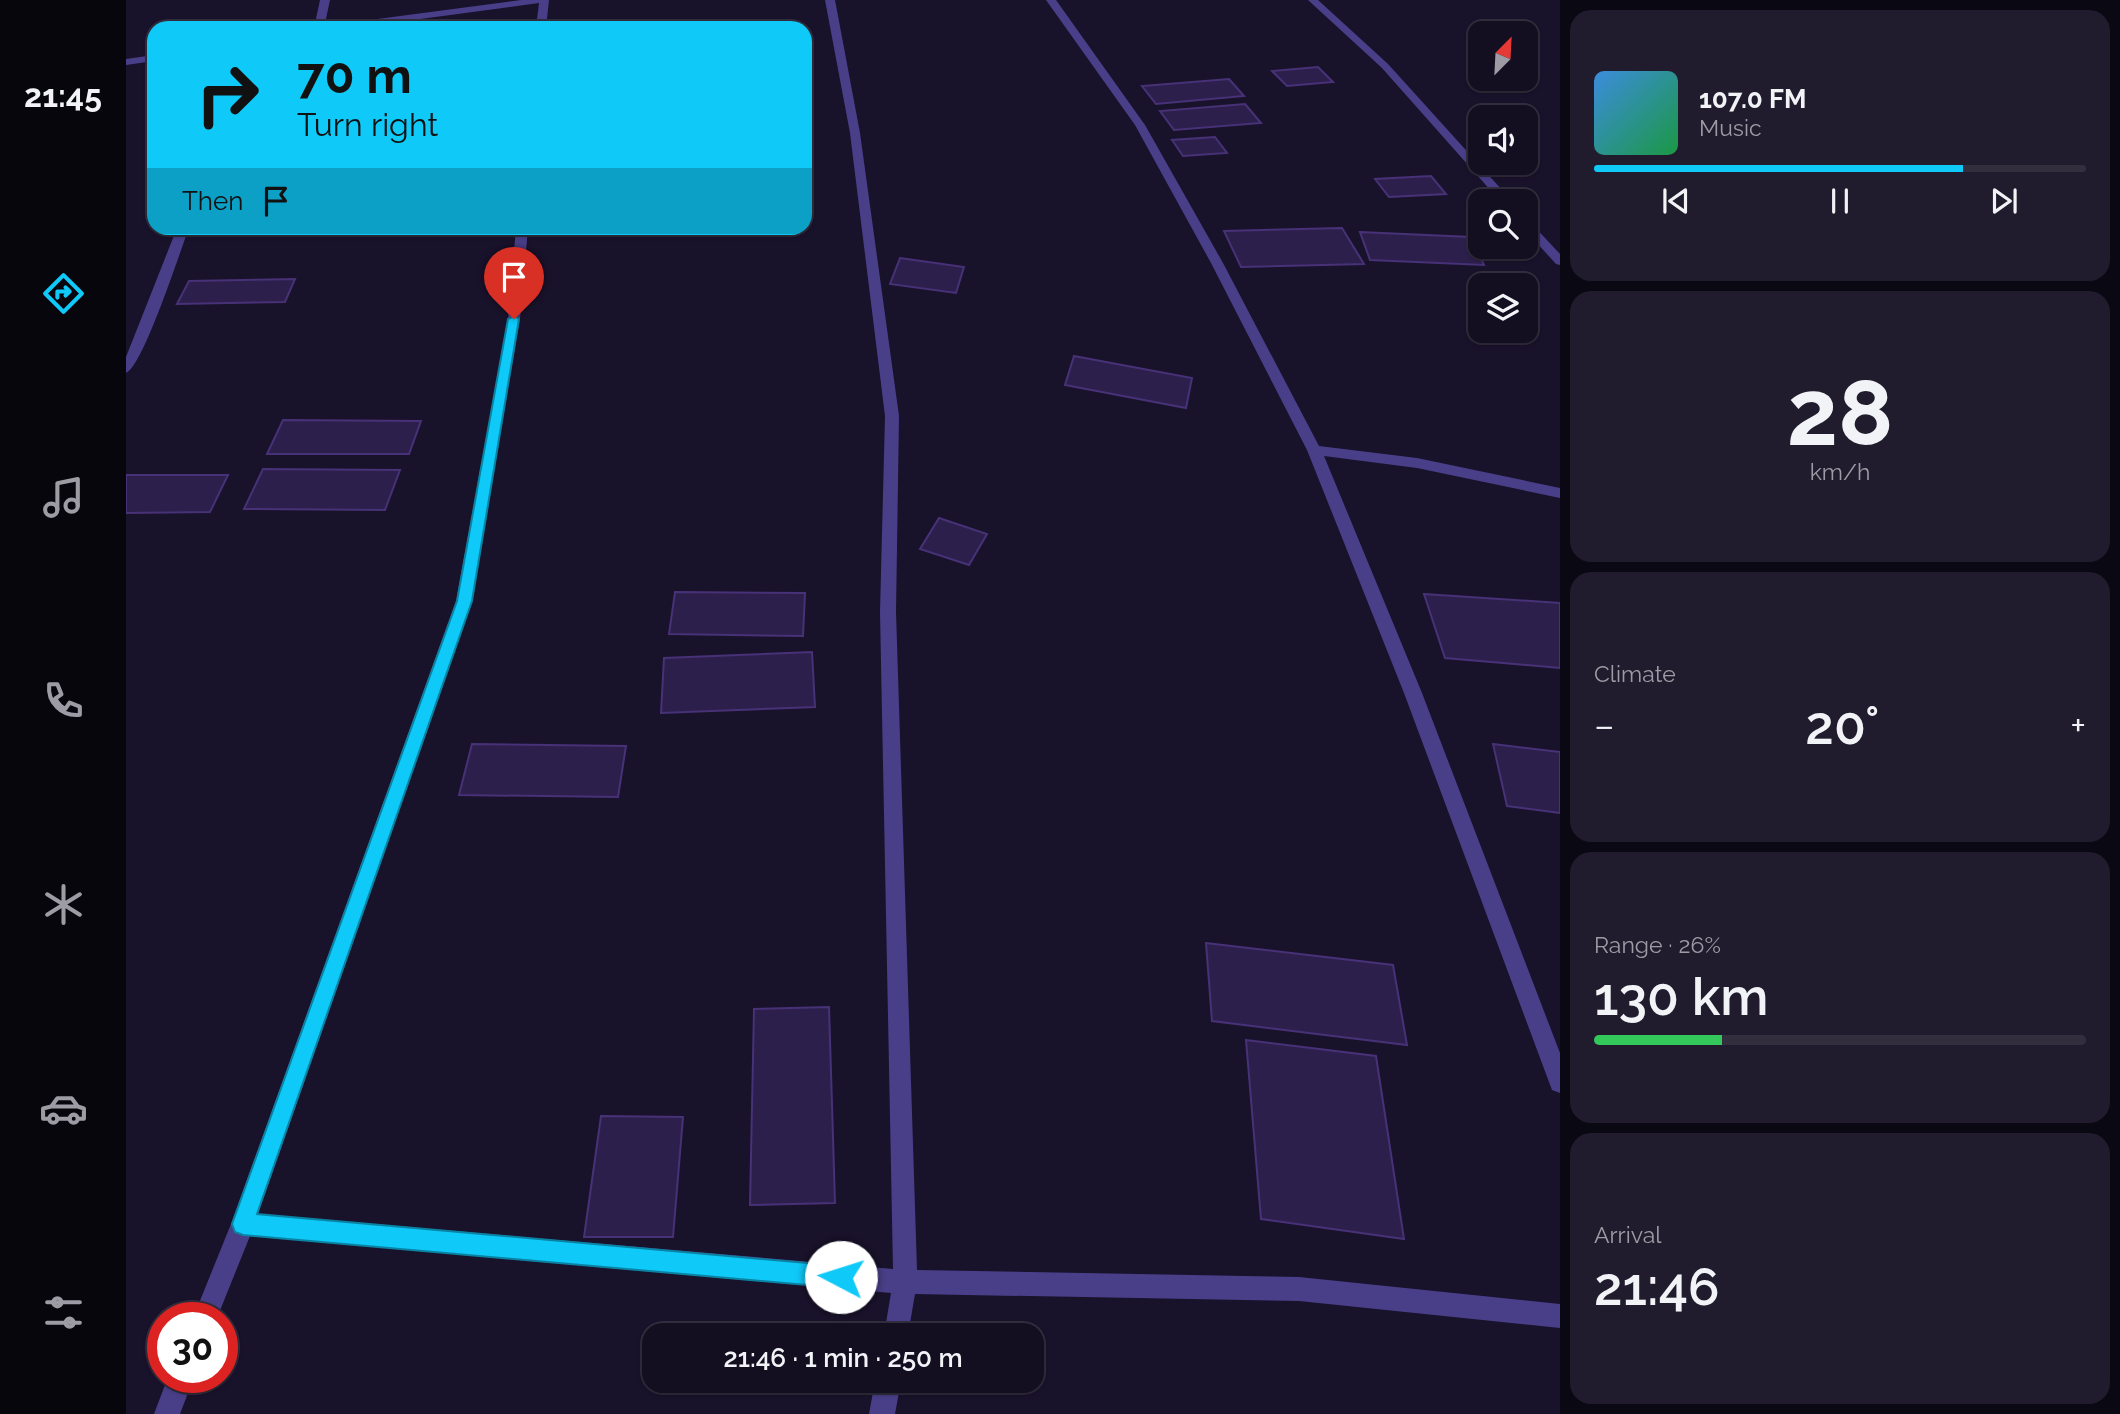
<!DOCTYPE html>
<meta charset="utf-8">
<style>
:root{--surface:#130e20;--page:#201c2d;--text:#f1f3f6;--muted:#9d9ca5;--line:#322e3e;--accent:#0fc9f9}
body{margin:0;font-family:Raleway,sans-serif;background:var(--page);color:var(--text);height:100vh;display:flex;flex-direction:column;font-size:26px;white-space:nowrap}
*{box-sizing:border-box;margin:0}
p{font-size:23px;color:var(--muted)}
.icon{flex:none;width:38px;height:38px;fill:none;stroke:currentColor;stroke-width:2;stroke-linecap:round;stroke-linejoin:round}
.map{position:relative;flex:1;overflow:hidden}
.side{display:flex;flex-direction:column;gap:10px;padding:10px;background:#0a0812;width:560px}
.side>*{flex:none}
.top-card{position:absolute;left:21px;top:21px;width:665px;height:214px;border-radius:21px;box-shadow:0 2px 5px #0004,0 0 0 2px var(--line);background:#0fc9f9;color:#111;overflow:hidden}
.needle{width:46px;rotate:24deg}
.buttons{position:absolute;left:1342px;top:21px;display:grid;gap:14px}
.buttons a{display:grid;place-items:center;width:70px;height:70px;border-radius:14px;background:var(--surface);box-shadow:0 2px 5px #0004,0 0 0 2px var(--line);font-size:35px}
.speed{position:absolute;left:21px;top:1302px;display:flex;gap:14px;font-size:35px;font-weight:700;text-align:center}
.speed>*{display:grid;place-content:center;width:91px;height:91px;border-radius:50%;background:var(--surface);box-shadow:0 2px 5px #0004,0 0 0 2px var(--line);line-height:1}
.speed .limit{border:10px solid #d22;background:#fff;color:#111}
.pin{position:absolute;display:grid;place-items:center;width:60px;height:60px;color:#fff;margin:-72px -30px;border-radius:50% 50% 50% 0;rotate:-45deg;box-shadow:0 0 7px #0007}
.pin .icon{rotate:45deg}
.me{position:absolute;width:77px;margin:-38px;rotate:275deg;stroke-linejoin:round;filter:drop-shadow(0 0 5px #0008)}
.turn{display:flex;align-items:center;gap:24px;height:147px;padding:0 35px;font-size:32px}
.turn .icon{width:91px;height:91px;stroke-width:2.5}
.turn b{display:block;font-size:49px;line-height:60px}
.then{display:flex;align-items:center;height:66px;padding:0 35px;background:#0003;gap:14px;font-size:26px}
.big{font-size:52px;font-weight:600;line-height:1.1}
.side .tile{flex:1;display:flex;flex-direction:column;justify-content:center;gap:10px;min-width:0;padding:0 24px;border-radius:21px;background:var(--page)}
.side .dial{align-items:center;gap:0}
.dial b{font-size:91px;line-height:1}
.song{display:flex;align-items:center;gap:21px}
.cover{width:84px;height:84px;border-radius:10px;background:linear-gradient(135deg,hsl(210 70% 55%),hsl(140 70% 35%))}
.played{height:7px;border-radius:4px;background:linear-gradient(90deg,var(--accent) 75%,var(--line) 75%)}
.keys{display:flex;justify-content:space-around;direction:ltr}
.heat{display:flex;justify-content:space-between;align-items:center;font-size:38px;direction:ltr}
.charge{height:10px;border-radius:5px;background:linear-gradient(90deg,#34c759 26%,var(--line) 0)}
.trip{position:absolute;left:516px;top:1323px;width:402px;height:70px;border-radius:21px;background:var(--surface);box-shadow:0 2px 5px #0004,0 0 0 2px var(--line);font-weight:600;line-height:70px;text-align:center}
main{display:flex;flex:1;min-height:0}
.tab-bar{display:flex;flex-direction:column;width:126px;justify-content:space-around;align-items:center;background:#08060d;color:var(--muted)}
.tab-bar .icon{width:49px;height:49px}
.tab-bar .current{color:var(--accent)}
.tab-bar b{font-size:32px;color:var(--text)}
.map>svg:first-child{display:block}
</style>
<main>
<nav class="tab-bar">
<b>21:45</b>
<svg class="icon current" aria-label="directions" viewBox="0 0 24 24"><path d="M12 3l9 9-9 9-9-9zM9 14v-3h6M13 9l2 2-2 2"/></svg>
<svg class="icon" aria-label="music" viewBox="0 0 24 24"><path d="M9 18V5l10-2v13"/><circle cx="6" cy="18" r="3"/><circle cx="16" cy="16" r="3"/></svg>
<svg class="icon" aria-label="phone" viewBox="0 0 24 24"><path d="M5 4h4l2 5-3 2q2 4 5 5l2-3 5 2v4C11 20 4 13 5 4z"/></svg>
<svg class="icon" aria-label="climate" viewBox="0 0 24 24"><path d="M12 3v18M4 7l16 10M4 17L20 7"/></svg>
<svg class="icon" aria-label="car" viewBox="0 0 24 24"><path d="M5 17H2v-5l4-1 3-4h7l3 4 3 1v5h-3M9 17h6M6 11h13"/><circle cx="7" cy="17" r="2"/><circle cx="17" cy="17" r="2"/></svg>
<svg class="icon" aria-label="filters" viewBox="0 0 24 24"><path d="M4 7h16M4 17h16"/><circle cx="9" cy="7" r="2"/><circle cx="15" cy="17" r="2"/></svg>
</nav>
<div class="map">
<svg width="1434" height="1414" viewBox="0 0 1434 1414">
<rect width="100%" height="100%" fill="#19122b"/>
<g fill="#2d1f4c" stroke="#473177" stroke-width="2">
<path d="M1192,67l15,15 -46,4 -15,-15z"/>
<path d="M1103,79l15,17 -88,8 -14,-18z"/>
<path d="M1119,104l16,19 -87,7 -14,-19z"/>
<path d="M1089,137l12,16 -44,3 -11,-16z"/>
<path d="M1305,176l15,18 -57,3 -14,-18z"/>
<path d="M424,228h91l-90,7z"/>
<path d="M1216,228l22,36 -123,3 -17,-36z"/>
<path d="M1234,232l111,5 13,28 -114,-5z"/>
<path d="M774,258l64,9 -8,26 -66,-9z"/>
<path d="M169,279l-10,23 -108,2 12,-23z"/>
<path d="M948,356l118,22 -6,30 -121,-23z"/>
<path d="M157,420l138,1 -12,33h-142z"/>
<path d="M137,469l137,1 -15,40 -141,-1z"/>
<path d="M0,475h102l-18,37 -84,1z"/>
<path d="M813,518l48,16 -18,31 -49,-16z"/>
<path d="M549,592l130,1 -2,43 -134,-2z"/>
<path d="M1298,594l136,9v65l-115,-10z"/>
<path d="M686,652l3,55 -154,6 3,-55z"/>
<path d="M346,744l154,2 -8,51 -159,-2z"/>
<path d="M1367,744l67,8v61l-53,-7z"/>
<path d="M1080,943l187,22 14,80 -195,-24z"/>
<path d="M703,1007l6,196 -85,2 4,-196z"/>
<path d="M1120,1040l130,16 28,183 -143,-20z"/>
<path d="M475,1116l82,1 -10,120h-89z"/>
</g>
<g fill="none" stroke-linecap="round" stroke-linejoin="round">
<g fill="#493f89" fill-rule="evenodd">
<path d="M194,0h10l-6,28h-10z"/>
<path d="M395,0h28l-3,28h-10l3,-25 -186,25h-26l5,-3z"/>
<path d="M699,0h10l25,133 39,283 -3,196 21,658 382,7 261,27v24l-261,-27 -384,-7 -7,41h-24l7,-42 -641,-57 -33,82h-24l38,-94 225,-623 52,-282 8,-91h12l-8,91 -48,282 -214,613 635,55 -13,-657 5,-196 -35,-283z"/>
<path d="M920,0h10l89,125 78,138 96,183 98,12 143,30v10l-143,-30 -93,-12 98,237 138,360v40l-8,-3 -3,-8 -145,-389 -97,-243 -96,-187 -76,-138z"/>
<path d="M1182,0h10l70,64 124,137h-12l-118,-133z"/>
<path d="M28,55v6l-28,4v-6z"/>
<path d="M1400,220l4,2 30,32v11l-4,-1 -30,-33z"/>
<path d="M51,228h12c-9,23 -46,139 -63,145v-16z"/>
<path d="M42,1377h26l-14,37h-26z"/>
<path d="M749,1381h26l-6,33h-26z"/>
</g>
</g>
<path fill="#0fc9f9" stroke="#0a83a2" stroke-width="2" d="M388,316l5,3 -47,282 -215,613 584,52 8,3 3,8 -3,8 -8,3 -598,-53 -8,-3 -3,-8 225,-623 51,-282z"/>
</svg>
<div class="buttons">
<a><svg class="needle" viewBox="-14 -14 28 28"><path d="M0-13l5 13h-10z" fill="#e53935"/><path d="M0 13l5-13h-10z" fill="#9d9ca5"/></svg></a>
<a><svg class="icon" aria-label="sound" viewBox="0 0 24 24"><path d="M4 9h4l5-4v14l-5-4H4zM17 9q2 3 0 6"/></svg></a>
<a><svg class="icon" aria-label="search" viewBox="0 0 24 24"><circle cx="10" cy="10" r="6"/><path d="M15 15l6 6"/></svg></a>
<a><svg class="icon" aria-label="layers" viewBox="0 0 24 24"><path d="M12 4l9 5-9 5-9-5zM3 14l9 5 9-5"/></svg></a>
</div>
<div class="speed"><div class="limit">30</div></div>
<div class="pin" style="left:388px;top:319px;background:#d93025"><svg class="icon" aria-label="arrive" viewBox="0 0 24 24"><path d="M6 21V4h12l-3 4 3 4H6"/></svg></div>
<svg class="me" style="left:715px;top:1277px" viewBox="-20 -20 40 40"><circle r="19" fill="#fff"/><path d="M0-13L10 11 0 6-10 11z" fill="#0fc9f9"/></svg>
<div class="trip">21:46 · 1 min · 250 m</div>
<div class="top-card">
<div class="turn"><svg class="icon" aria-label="right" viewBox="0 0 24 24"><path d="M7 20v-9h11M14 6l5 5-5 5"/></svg><div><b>70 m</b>Turn right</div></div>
<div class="then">Then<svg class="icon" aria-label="arrive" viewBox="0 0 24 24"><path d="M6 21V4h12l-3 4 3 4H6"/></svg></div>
</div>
</div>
<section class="side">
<div class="tile">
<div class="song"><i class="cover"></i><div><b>107.0 FM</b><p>Music</p></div></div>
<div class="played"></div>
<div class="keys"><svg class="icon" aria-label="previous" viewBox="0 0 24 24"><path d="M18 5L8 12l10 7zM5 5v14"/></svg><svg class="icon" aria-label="pause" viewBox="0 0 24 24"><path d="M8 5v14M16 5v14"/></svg><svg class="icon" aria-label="next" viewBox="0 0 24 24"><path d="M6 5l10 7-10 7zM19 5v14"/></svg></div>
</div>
<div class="tile dial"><b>28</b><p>km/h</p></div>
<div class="tile"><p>Climate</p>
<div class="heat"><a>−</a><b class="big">20°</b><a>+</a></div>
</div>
<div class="tile"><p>Range · 26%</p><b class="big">130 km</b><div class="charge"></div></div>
<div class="tile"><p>Arrival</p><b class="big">21:46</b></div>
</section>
</main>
